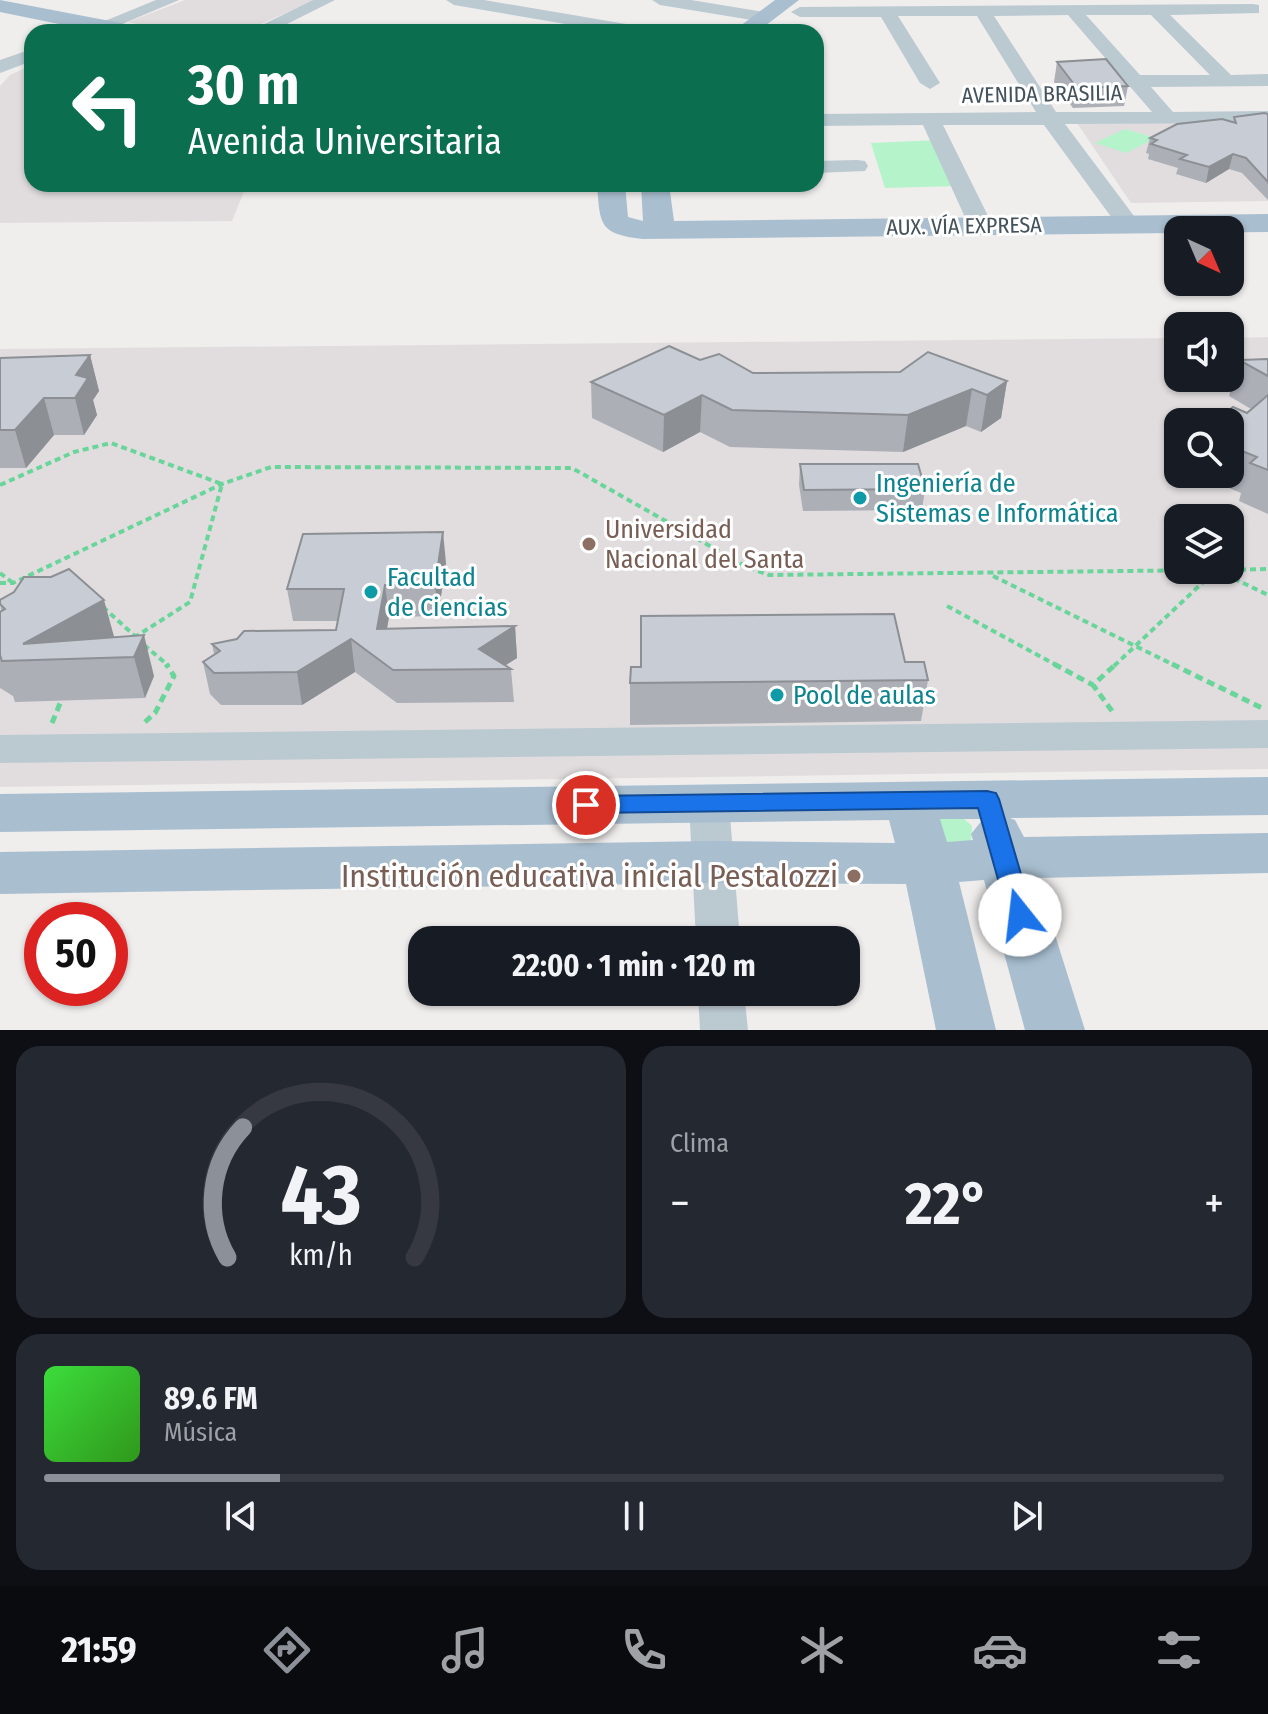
<!DOCTYPE html>
<html lang="es">
<meta charset="utf-8">
<style>
:root{--surface:#171b24;--page:#242831;--text:#f1f3f6;--muted:#9ea1a6;--line:#363941;--accent:#8c9099}
body{margin:0;font-family:"Fira Sans Condensed",sans-serif;background:var(--page);color:var(--text);height:100vh;display:flex;flex-direction:column;font-size:30px;white-space:nowrap}
*{box-sizing:border-box;margin:0}
p{font-size:26px;color:var(--muted)}
.icon{flex:none;width:44px;height:44px;fill:none;stroke:currentColor;stroke-width:2;stroke-linecap:round;stroke-linejoin:round}
.map{position:relative;height:1030px;overflow:hidden}
.details{display:flex;flex-direction:column;gap:16px;padding:16px;background:#0d0f14;flex:1}
.details>*{flex:none}
.top-card{position:absolute;left:24px;top:24px;width:800px;height:168px;border-radius:24px;box-shadow:0 2px 6px #0004;background:#0b6e4f;color:#fff;overflow:hidden}
.needle{width:52px;rotate:136deg}
.tools{position:absolute;left:1164px;top:216px;display:grid;gap:16px}
.tools a{display:grid;place-items:center;width:80px;height:80px;border-radius:16px;background:var(--surface);box-shadow:0 2px 6px #0004;font-size:40px}
.speed{position:absolute;left:24px;top:902px;display:flex;gap:16px;font-size:40px;font-weight:700;text-align:center}
.speed>*{display:grid;place-content:center;width:104px;height:104px;border-radius:50%;background:var(--surface);box-shadow:0 2px 6px #0004;line-height:1}
.speed .limit{border:12px solid #d22;background:#fff;color:#111}
.pin{position:absolute;display:grid;place-items:center;width:68px;height:68px;color:#fff;margin:-34px;border:4px solid #fff;border-radius:50%;box-shadow:0 2px 8px #0007}
.me{position:absolute;width:88px;margin:-44px;rotate:344deg;stroke-linejoin:round;filter:drop-shadow(0 0 6px #0008)}
.turn{display:flex;align-items:center;gap:28px;height:168px;padding:0 32px;font-size:36px}
.turn .icon{width:104px;height:104px;stroke-width:2.5}
.turn b{display:block;font-size:56px;line-height:68px}
.big{font-size:60px;font-weight:700;line-height:1.1}
.details .card{flex:1;display:flex;flex-direction:column;justify-content:center;gap:12px;min-width:0;padding:0 28px;border-radius:24px;background:var(--page)}
.details .dial{align-items:center;gap:0}
.dial svg{height:208px;overflow:visible;fill:none;stroke:var(--line);stroke-width:7;stroke-linecap:round;text-anchor:middle}
.dial text{fill:var(--text);stroke:none}
.song{display:flex;align-items:center;gap:24px}
.cover{width:96px;height:96px;border-radius:12px;background:linear-gradient(135deg,hsl(120 70% 55%),hsl(110 70% 35%))}
.played{height:8px;border-radius:4px;background:linear-gradient(90deg,var(--accent) 20%,var(--line) 20%)}
.keys{display:flex;justify-content:space-around;direction:ltr}
.heat{display:flex;justify-content:space-between;align-items:center;font-size:44px;direction:ltr}
.details .tiles{flex:1;display:grid;gap:16px;grid-template-columns:1fr 1fr}
.card:last-child{grid-column:span 2}
.trip{position:absolute;left:408px;top:926px;width:452px;height:80px;border-radius:24px;background:var(--surface);box-shadow:0 2px 6px #0004;font-weight:700;line-height:80px;text-align:center}
.dock{display:flex;height:128px;justify-content:space-around;align-items:center;background:#090b0e;color:var(--muted)}
.dock .icon{width:56px;height:56px}
.dock .active{color:var(--accent)}
.dock b{font-size:36px;color:var(--text)}
.map>svg:first-child{display:block}
</style>
<div class="map">
<svg width="1268" height="1030" viewBox="0 0 1268 1030">
<rect width="100%" height="100%" fill="#f0eded"/>
<g fill="#e1dddf" fill-rule="evenodd">
<path d="M185,0h130l-72,32h-64l-51,-10z"/>
<path d="M32,65v119h215l-15,37 -232,2v-137l10,-11z"/>
<path d="M1268,121v80l-137,2 -54,-80z"/>
<path d="M1268,337v432l-1268,18v-438l1178,-11v40h52v-40zM1178,422h52v52h-52zM1178,518h52v52h-52z"/>
</g>
<g fill="#b5f3ca">
<path d="M1125,129l31,9 -30,15 -31,-10z"/>
<path d="M938,140l21,46 -74,2 -14,-45z"/>
<path d="M962,817l10,9 -1,15 -26,4 -10,-27z"/>
</g>
<g fill="none" stroke-linecap="round" stroke-linejoin="round">
<g stroke="#6ad59a" stroke-width="4" stroke-dasharray="6 4" stroke-linecap="butt">
<path d="M0,485l74,-33 37,-9 111,41 -32,118 -55,35"/>
<path d="M1230,570l38,-1"/>
<path d="M0,573l13,10"/>
<path d="M993,576l183,90"/>
<path d="M0,583h13l209,-99 49,-17 301,1 175,99 22,8 445,-5"/>
<path d="M947,606l111,60"/>
<path d="M103,607l32,29"/>
<path d="M144,645l25,21"/>
<path d="M1114,666l102,-96 52,25"/>
</g>
<g stroke="#6ad59a" stroke-width="5" stroke-dasharray="8 5" stroke-linecap="butt">
<path d="M1054,664l39,21"/>
<path d="M1172,664l90,44"/>
<path d="M1112,711l-19,-26 23,-21"/>
<path d="M145,722l10,-9 19,-37 -8,-12"/>
<path d="M52,723l9,-22"/>
</g>
<g fill="#bbc9d1" fill-rule="evenodd">
<path d="M156,0h23l-76,32h-25z"/>
<path d="M313,0h22l-64,32h-23z"/>
<path d="M446,0h38l142,24 9,5 -22,3 -159,-27z"/>
<path d="M652,0h39l73,12 9,5 -9,5 -104,-17z"/>
<path d="M1253,4l6,1v8l-89,2 61,60 37,-1v12l-117,1 22,25 95,-1v12l-203,1 75,100 -12,7 -8,-2 -76,-104h-101l50,101 -12,7 -12,-7 -46,-101 -107,1v-12l220,-2 -59,-96h-79l42,67 -10,6 -10,-6 -39,-66h-81l-9,-5 9,-5zM1068,15l84,97h-96l-62,-96zM1086,15h65l59,60h-70z"/>
<path d="M32,49v12l-32,12v-13z"/>
<path d="M857,160l8,1 3,5 -3,5 -49,2v-12z"/>
<path d="M1268,720v28l-1268,15v-28z"/>
<path d="M709,788l14,4 6,11 11,137h-44l-7,-137 6,-11z"/>
<path d="M698,992h46l4,38h-48z"/>
</g>
<g fill="#a9bfd0" fill-rule="evenodd">
<path d="M0,0l131,25 11,7h-44l-98,-20z"/>
<path d="M775,0h24l-42,32h-25z"/>
<path d="M597,184h28l3,33 15,4 -2,-37h28l5,37 594,-7v18l-625,7c-44,-5 -43,-14 -46,-55z"/>
<path d="M1268,777v38l-258,3 5,2 9,17 244,-4v40l-231,5 48,152h-60l-41,-150 -25,2 37,148h-60l-30,-146 -193,-1 -713,11v-42l713,-11 182,2 -6,-23 -889,12v-38zM940,819h43l-12,15 2,6 -26,2z"/>
</g>
</g>
<g fill="#acafb6">
<path d="M1057,62l71,24 -4,20 -51,2 -19,-26z"/>
<path d="M1268,114v86l-26,-27 -13,-4 -23,14 -30,-9 2,-6 -30,-9 1,-5 -3,-1 4,-15 83,-16 1,-5z"/>
<path d="M90,355l9,36 -6,9 4,15 -13,20h-30l-28,33h-26v-110z"/>
<path d="M1268,359v155l-29,-13 2,-8 -45,-19h34v-52l21,-13 -22,-13 10,-36z"/>
<path d="M700,360l53,13 254,8 -6,37 -20,14 -15,-6 -63,26 -173,-5 -30,-15 -37,20 -71,-34 -1,-36z"/>
<path d="M800,464l125,25 -3,21 -119,1 -4,-26z"/>
<path d="M446,563l-8,53 -49,1 -2,12 128,-3 2,32 -12,8 6,3 3,33 -117,1 -42,-31 -53,33h-81l-11,-11 -7,-32 11,-8 -2,-10 124,-14 2,-9h-45l-6,-32z"/>
<path d="M0,600l114,37 40,39 -9,22 -130,4 -2,-6 -13,-8v-76l1,-1z"/>
<path d="M905,662l23,18 -7,41 -291,4v-42z"/>
</g>
<g fill="#8c8f94">
<path d="M1233,154l-4,15 -23,14 3,-16z"/>
<path d="M90,355l9,36 -6,9 4,15 -13,20 -9,-37 1,-23z"/>
<path d="M1007,381l-6,37 -20,14 6,-37z"/>
<path d="M972,389l-6,37 -63,26 5,-37z"/>
<path d="M702,395l-2,37 -37,20 1,-37z"/>
<path d="M44,398l10,37 -28,33 -11,-38z"/>
<path d="M443,532l3,31 -8,53 -3,-31z"/>
<path d="M385,585l4,32 -8,44 -4,-32z"/>
<path d="M104,600l11,40 -92,4z"/>
<path d="M515,626l2,32 -18,11 -20,-20z"/>
<path d="M144,635l10,41 -9,22 -11,-41z"/>
<path d="M351,639l4,33 -53,33 -5,-33z"/>
</g>
<g fill="#c8ccd4" stroke="#8c8f94" stroke-width="2">
<path d="M1106,59l22,27 -51,2 -20,-26z"/>
<path d="M1264,113l4,1v68l-22,-24 -13,-4 -24,13 -29,-8 7,-4 -36,-11 6,-4 -7,-2 27,-14 45,-5 14,4 -2,-6z"/>
<path d="M669,346l31,14 19,-6 34,19 147,-1 28,-20 79,29 -20,14 -15,-6 -64,26 -176,-5 -30,-15 -38,20 -73,-33z"/>
<path d="M90,355l-14,20 12,3 -13,20h-31l-29,32h-15v-72z"/>
<path d="M1268,359v17l-29,-16z"/>
<path d="M1268,395v75l-18,-7 7,-6 -27,-11v-24h-15l18,-15 14,6z"/>
<path d="M800,464h118l7,25 -121,1z"/>
<path d="M443,532l-8,53h-50l-8,44 138,-3 -36,23 32,20 -118,1 -42,-31 -54,33 -83,1 -11,-11 17,-11 -8,-7 25,-5 7,-8 92,-1 8,-41h-57l16,-55z"/>
<path d="M69,569l35,31 -81,44 121,-9 -10,22 -132,4 -2,-6v-43l5,-3 -5,-5v-4l14,-8 10,-15h27z"/>
<path d="M894,614l11,48h19l4,18 -298,3 1,-16h10v-51z"/>
</g>
<path fill="#1a73e8" stroke="#114b97" stroke-width="2" d="M987,791l9,2 3,6 34,116 -4,7 -9,3 -8,-3 -4,-7 -30,-107 -392,5 -9,-2 -3,-6 3,-6 9,-3z"/>
<g fill="#0f9aa8" stroke="#fff" stroke-width="3">
<circle cx="860" cy="498" r="8"/>
<circle cx="371" cy="592" r="8"/>
<circle cx="777" cy="695" r="8"/>
</g>
<g fill="#8d6e63" stroke="#fff" stroke-width="3">
<circle cx="589" cy="544" r="8"/>
<circle cx="854" cy="876" r="8"/>
</g>
<g text-anchor="middle" dominant-baseline="central" stroke-width="6" stroke-linejoin="round" paint-order="stroke">
<g font-size="22" fill="#43525c" stroke="#fff">
<text transform="translate(1042 94) rotate(-1)">AVENIDA BRASILIA</text>
<text transform="translate(964 226) rotate(-1)">AUX. VÍA EXPRESA</text>
</g>
<g font-size="26" fill="#0d838f" stroke="#fff" text-anchor="start">
<text x="876" y="483">Ingeniería de<tspan x="876" dy="30">Sistemas e Informática</tspan></text>
<text x="387" y="577">Facultad<tspan x="387" dy="30">de Ciencias</tspan></text>
<text x="793" y="695">Pool de aulas</text>
</g>
<g font-size="26" fill="#785e54" stroke="#fff" text-anchor="start">
<text x="605" y="529">Universidad<tspan x="605" dy="30">Nacional del Santa</tspan></text>
</g>
<g font-size="32" fill="#785e54" stroke="#fff" text-anchor="end">
<text x="838" y="876">Institución educativa inicial Pestalozzi</text>
</g>
</g>
</svg>
<div class="tools">
<a><svg class="needle" viewBox="-14 -14 28 28"><path d="M0-13l5 13h-10z" fill="#e53935"/><path d="M0 13l5-13h-10z" fill="#9ea1a6"/></svg></a>
<a><svg class="icon" aria-label="sound" viewBox="0 0 24 24"><path d="M4 9h4l5-4v14l-5-4H4zM17 9q2 3 0 6"/></svg></a>
<a><svg class="icon" aria-label="search" viewBox="0 0 24 24"><circle cx="10" cy="10" r="6"/><path d="M15 15l6 6"/></svg></a>
<a><svg class="icon" aria-label="layers" viewBox="0 0 24 24"><path d="M12 4l9 5-9 5-9-5zM3 14l9 5 9-5"/></svg></a>
</div>
<div class="speed"><div class="limit">50</div></div>
<div class="pin" style="left:586px;top:805px;background:#d93025"><svg class="icon" aria-label="arrive" viewBox="0 0 24 24"><path d="M6 21V4h12l-3 4 3 4H6"/></svg></div>
<svg class="me" style="left:1020px;top:915px" viewBox="-20 -20 40 40"><circle r="19" fill="#fff"/><path d="M0-13L10 11 0 6-10 11z" fill="#1a73e8"/></svg>
<div class="trip">22:00 · 1 min · 120 m</div>
<div class="top-card">
<div class="turn"><svg class="icon" aria-label="left" viewBox="0 0 24 24"><path d="M17 20v-9H6M10 6l-5 5 5 5"/></svg><div><b>30 m</b>Avenida Universitaria</div></div>
</div>
</div>
<section class="details">
<div class="tiles">
<div class="card dial"><svg viewBox="0 0 100 80">
<path d="M14 69A42 42 0 1 1 86 69"/>
<path d="M14 69A42 42 0 0 1 20 19" stroke="#8c9099"/>
<text x="50" y="56" font-size="32" font-weight="700">43</text>
<text x="50" y="72" font-size="11">km/h</text>
</svg></div>
<div class="card"><p>Clima</p>
<div class="heat"><a>−</a><b class="big">22°</b><a>+</a></div>
</div>
<div class="card">
<div class="song"><i class="cover"></i><div><b>89.6 FM</b><p>Música</p></div></div>
<div class="played"></div>
<div class="keys"><svg class="icon" aria-label="previous" viewBox="0 0 24 24"><path d="M18 5L8 12l10 7zM5 5v14"/></svg><svg class="icon" aria-label="pause" viewBox="0 0 24 24"><path d="M8 5v14M16 5v14"/></svg><svg class="icon" aria-label="next" viewBox="0 0 24 24"><path d="M6 5l10 7-10 7zM19 5v14"/></svg></div>
</div>
</div>
</section>
<nav class="dock">
<b>21:59</b>
<svg class="icon active" aria-label="directions" viewBox="0 0 24 24"><path d="M12 3l9 9-9 9-9-9zM9 14v-3h6M13 9l2 2-2 2"/></svg>
<svg class="icon" aria-label="music" viewBox="0 0 24 24"><path d="M9 18V5l10-2v13"/><circle cx="6" cy="18" r="3"/><circle cx="16" cy="16" r="3"/></svg>
<svg class="icon" aria-label="phone" viewBox="0 0 24 24"><path d="M5 4h4l2 5-3 2q2 4 5 5l2-3 5 2v4C11 20 4 13 5 4z"/></svg>
<svg class="icon" aria-label="climate" viewBox="0 0 24 24"><path d="M12 3v18M4 7l16 10M4 17L20 7"/></svg>
<svg class="icon" aria-label="car" viewBox="0 0 24 24"><path d="M5 17H2v-5l4-1 3-4h7l3 4 3 1v5h-3M9 17h6M6 11h13"/><circle cx="7" cy="17" r="2"/><circle cx="17" cy="17" r="2"/></svg>
<svg class="icon" aria-label="filters" viewBox="0 0 24 24"><path d="M4 7h16M4 17h16"/><circle cx="9" cy="7" r="2"/><circle cx="15" cy="17" r="2"/></svg>
</nav>
